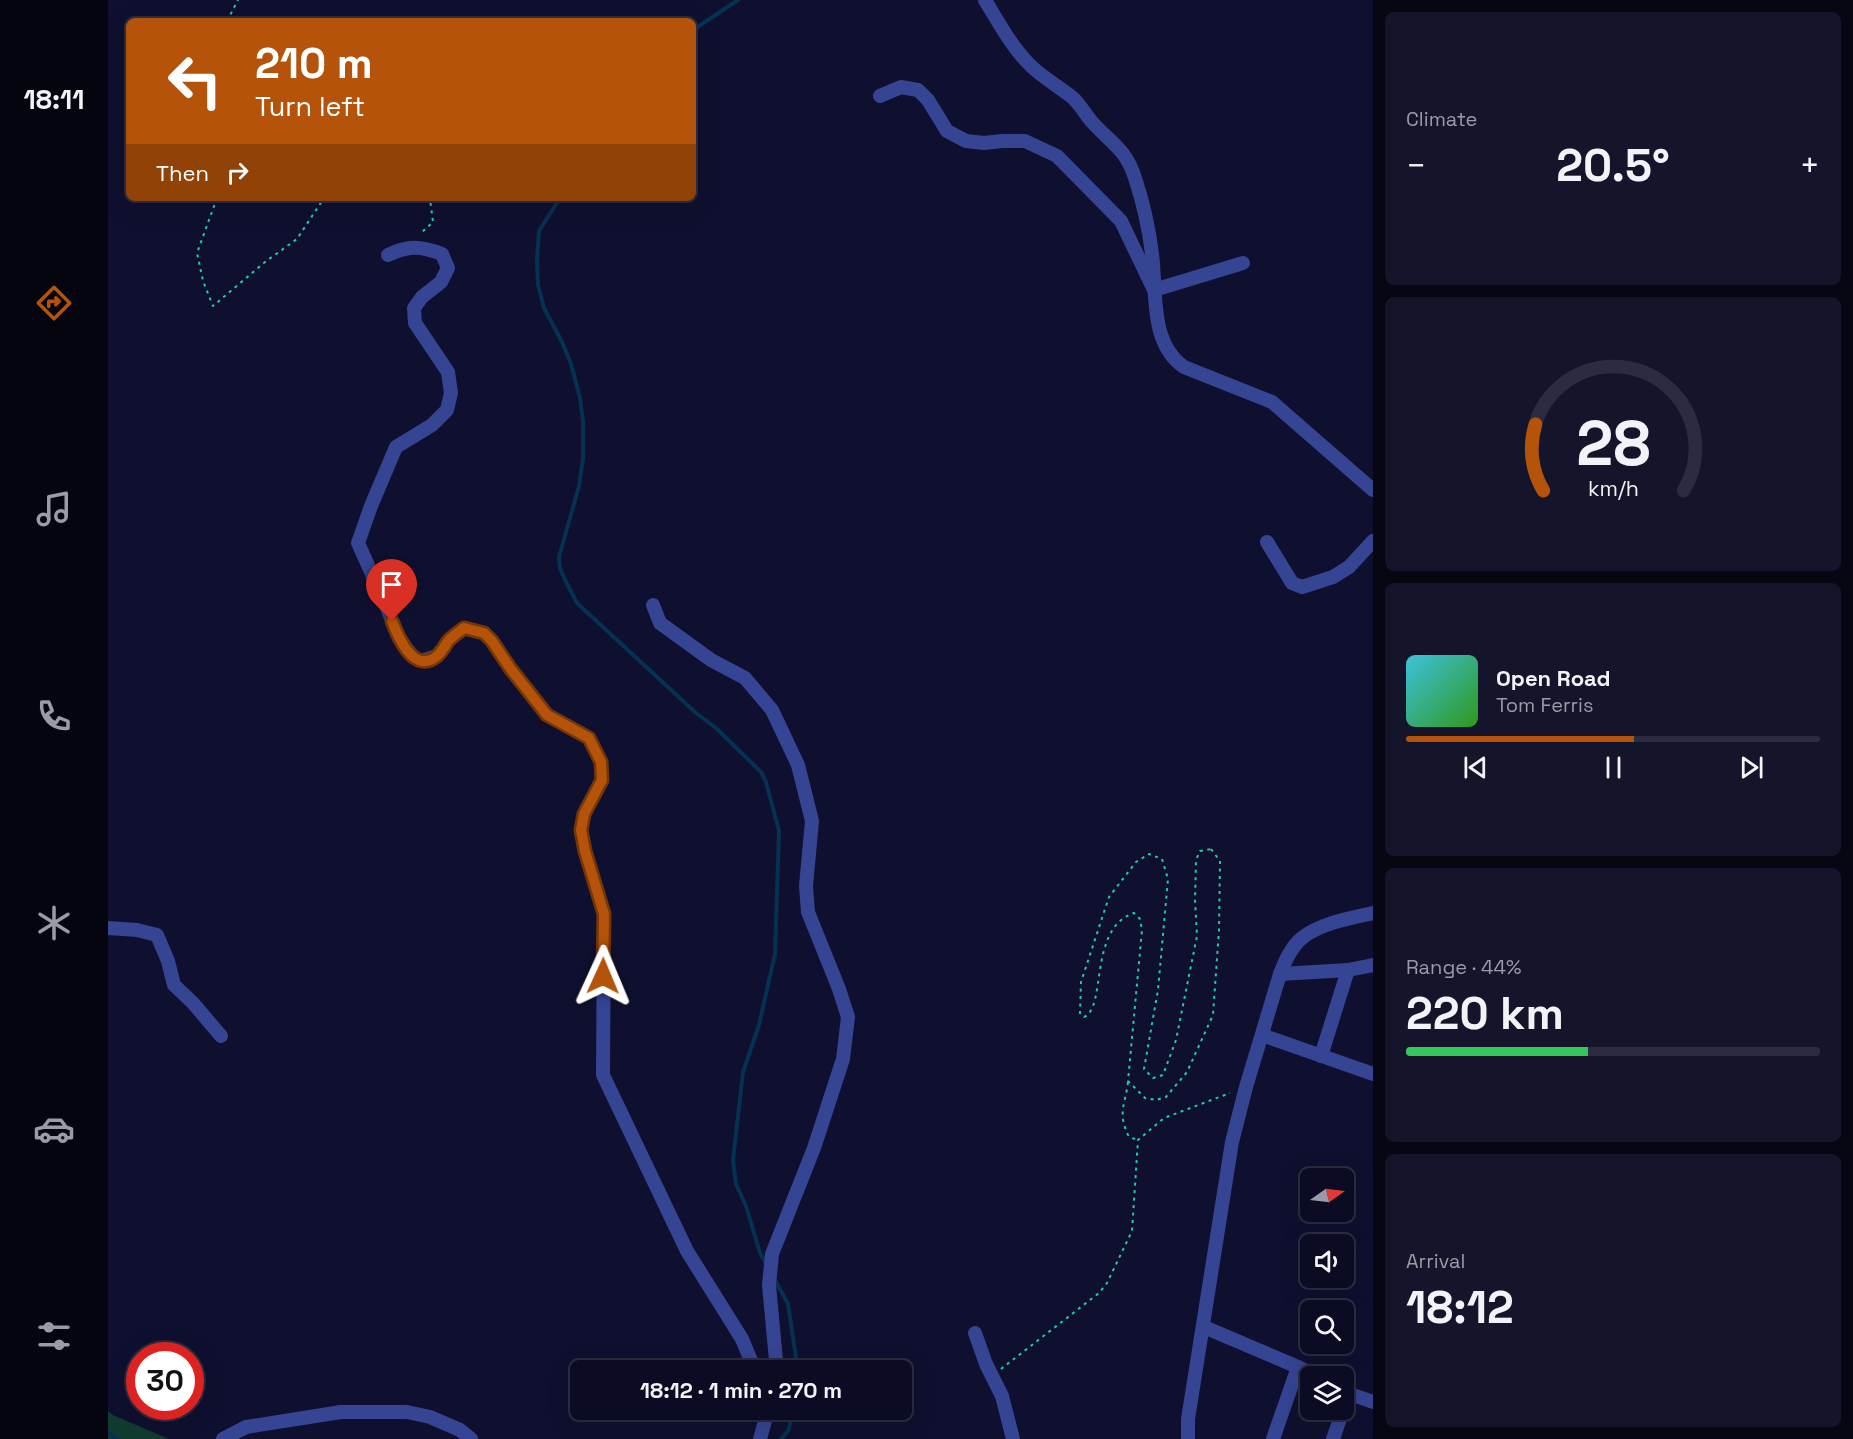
<!DOCTYPE html>
<meta charset="utf-8">
<style>
:root{--surface:#0b0c23;--page:#14152b;--text:#f1f3f6;--muted:#9a9ba6;--line:#2b2c41;--accent:#b45309}
body{margin:0;font-family:"Space Grotesk",sans-serif;background:var(--page);color:var(--text);height:100vh;display:flex;flex-direction:column;font-size:22px;white-space:nowrap}
*{box-sizing:border-box;margin:0}
p{font-size:20px;color:var(--muted)}
.icon{flex:none;width:33px;height:33px;fill:none;stroke:currentColor;stroke-width:2;stroke-linecap:round;stroke-linejoin:round}
.map{position:relative;flex:1;overflow:hidden}
.sheet{display:flex;flex-direction:column;gap:12px;padding:12px;background:#060713;width:480px}
.sheet>*{flex:none}
.guide{position:absolute;left:18px;top:18px;width:570px;height:183px;border-radius:9px;box-shadow:0 6px 24px #0002,0 0 0 2px var(--line);background:#b45309;color:#fff;overflow:hidden}
.needle{width:39px;rotate:76deg}
.controls{position:absolute;left:1192px;top:1168px;display:grid;gap:12px}
.controls a{display:grid;place-items:center;width:54px;height:54px;border-radius:9px;background:var(--surface);box-shadow:0 6px 24px #0002,0 0 0 2px var(--line);font-size:30px}
.speed{position:absolute;left:18px;top:1342px;display:flex;gap:12px;font-size:30px;font-weight:700;text-align:center}
.speed>*{display:grid;place-content:center;width:78px;height:78px;border-radius:50%;background:var(--surface);box-shadow:0 6px 24px #0002,0 0 0 2px var(--line);line-height:1}
.speed .limit{border:9px solid #d22;background:#fff;color:#111}
.pin{position:absolute;display:grid;place-items:center;width:51px;height:51px;color:#fff;margin:-62px -26px;border-radius:50% 50% 50% 0;rotate:-45deg;box-shadow:0 0 6px #0007}
.pin .icon{rotate:45deg}
.me{position:absolute;width:66px;margin:-33px;rotate:1deg;stroke-linejoin:round;filter:drop-shadow(0 0 4px #0008)}
.turn{display:flex;align-items:center;gap:21px;height:126px;padding:0 30px;font-size:27px}
.turn .icon{width:78px;height:78px;stroke-width:2.5}
.turn b{display:block;font-size:42px;line-height:51px}
.then{display:flex;align-items:center;height:57px;padding:0 30px;background:#0003;gap:12px;font-size:22px}
.big{font-size:45px;font-weight:800;line-height:1.1}
.sheet .card{flex:1;display:flex;flex-direction:column;justify-content:center;gap:9px;min-width:0;padding:0 21px;border-radius:9px;background:var(--page)}
.sheet .dial{align-items:center;gap:0}
.dial svg{height:156px;overflow:visible;fill:none;stroke:var(--line);stroke-width:7;stroke-linecap:round;text-anchor:middle}
.dial text{fill:var(--text);stroke:none}
.song{display:flex;align-items:center;gap:18px}
.cover{width:72px;height:72px;border-radius:9px;background:linear-gradient(135deg,hsl(190 70% 55%),hsl(110 70% 35%))}
.played{height:6px;border-radius:3px;background:linear-gradient(90deg,var(--accent) 55%,var(--line) 55%)}
.keys{display:flex;justify-content:space-around;direction:ltr}
.heat{display:flex;justify-content:space-between;align-items:center;font-size:33px;direction:ltr}
.charge{height:9px;border-radius:4px;background:linear-gradient(90deg,#34c759 44%,var(--line) 0)}
.trip{position:absolute;left:462px;top:1360px;width:342px;height:60px;border-radius:9px;background:var(--surface);box-shadow:0 6px 24px #0002,0 0 0 2px var(--line);font-weight:800;line-height:60px;text-align:center}
main{display:flex;flex:1;min-height:0}
.dock{display:flex;flex-direction:column;width:108px;justify-content:space-around;align-items:center;background:#04050e;color:var(--muted)}
.dock .icon{width:42px;height:42px}
.dock .selected{color:var(--accent)}
.dock b{font-size:27px;color:var(--text)}
.map>svg:first-child{display:block}
</style>
<main>
<nav class="dock">
<b>18:11</b>
<svg class="icon selected" aria-label="directions" viewBox="0 0 24 24"><path d="M12 3l9 9-9 9-9-9zM9 14v-3h6M13 9l2 2-2 2"/></svg>
<svg class="icon" aria-label="music" viewBox="0 0 24 24"><path d="M9 18V5l10-2v13"/><circle cx="6" cy="18" r="3"/><circle cx="16" cy="16" r="3"/></svg>
<svg class="icon" aria-label="phone" viewBox="0 0 24 24"><path d="M5 4h4l2 5-3 2q2 4 5 5l2-3 5 2v4C11 20 4 13 5 4z"/></svg>
<svg class="icon" aria-label="climate" viewBox="0 0 24 24"><path d="M12 3v18M4 7l16 10M4 17L20 7"/></svg>
<svg class="icon" aria-label="car" viewBox="0 0 24 24"><path d="M5 17H2v-5l4-1 3-4h7l3 4 3 1v5h-3M9 17h6M6 11h13"/><circle cx="7" cy="17" r="2"/><circle cx="17" cy="17" r="2"/></svg>
<svg class="icon" aria-label="filters" viewBox="0 0 24 24"><path d="M4 7h16M4 17h16"/><circle cx="9" cy="7" r="2"/><circle cx="15" cy="17" r="2"/></svg>
</nav>
<div class="map">
<svg width="1265" height="1439" viewBox="0 0 1265 1439">
<rect width="100%" height="100%" fill="#0f102f"/>
<path fill="#113a31" d="M0,1411l5,4 56,24h-61z"/>
<g fill="none" stroke-linecap="round" stroke-linejoin="round">
<g stroke="#053153" stroke-width="4">
<path d="M585,30l45,-30"/>
<path d="M452,198l-21,33 -2,30 1,24 6,23 18,34 9,22 9,34 3,24v36l-4,28 -20,71 1,11 5,12 12,23 119,110 20,15 45,44 5,10 13,49 -4,123 -16,71 -16,47 -10,88 3,24 10,22 14,47 7,12"/>
<path d="M667,1280l13,24 10,67"/>
<path d="M0,1433l9,6"/>
<path d="M673,1439l7,-8 6,-21"/>
</g>
<g stroke="#23cda1" stroke-width="2" stroke-dasharray="3 4.5" stroke-linecap="butt">
<path d="M119,21l11,-21"/>
<path d="M109,198l-20,55 6,28 10,25 52,-44 32,-23 27,-41"/>
<path d="M311,198l11,1 3,23 -13,12"/>
<path d="M1103,849l9,12 -1,69 -6,85 -26,57 -21,25 -10,3 -11,-2 -17,-17 14,-151 -2,-11 -6,-6c-46,15 -27,95 -50,104l-4,-4 1,-31 28,-85 27,-35 13,-8 13,5 6,20 -10,111 -14,79 9,9 10,-3 13,-35 21,-104 -2,-36 1,-40 4,-9z"/>
<path d="M1020,1082c-3,25 -11,30 1,55l9,3"/>
<path d="M893,1369l98,-76 8,-10 25,-52 6,-91 26,-22 66,-25"/>
</g>
<g stroke="#354493" stroke-width="14">
<path d="M877,0c14,23 27,48 47,67 12,11 27,20 40,30 8,7 13,17 20,25 19,21 34,27 43,56 8,24 14,51 17,76 5,37 -3,89 32,113l88,35 101,88"/>
<path d="M772,96l21,-9 17,3 10,10 19,31 19,10 18,2 18,-2h23l32,15 64,65 33,69 89,-27"/>
<path d="M280,255c20,-10 33,-9 54,-1l6,14 -7,14 -19,15 -8,11 1,15 33,49 3,21 -4,17 -15,15 -36,22 -25,59 -13,37 27,60 14,35 14,19 8,4 16,-5 12,-16 15,-12 20,5 8,8 18,27 37,47 42,23 12,24 1,18 -18,34 -3,16 4,21 19,63 -1,161 84,176 55,88 10,24 2,8"/>
<path d="M1159,542l25,41 10,4 31,-10 16,-10 24,-26"/>
<path d="M545,605l7,18 51,37 34,18 27,32 26,55 14,56 -6,65 2,26 31,77 9,28 -5,42 -29,89 -42,106 -3,31 8,86"/>
<path d="M0,928l29,2 20,5 11,26 6,24 19,18 28,33"/>
<path d="M1172,974l68,-4 25,-5"/>
<path d="M1154,1035l111,39"/>
<path d="M1213,1056l27,-86"/>
<path d="M1096,1327l94,40 19,10"/>
<path d="M867,1333l11,31 16,32 11,43"/>
<path d="M1236,1392l29,10"/>
<path d="M115,1439l23,-12 95,-15h66l23,5 30,13 11,9"/>
<path d="M652,1439l8,-29"/>
<path d="M1080,1439v-20l44,-277 14,-55 34,-113c5,-13 11,-27 22,-36 19,-15 49,-20 71,-25"/>
<path d="M1165,1439l25,-72"/>
<path d="M1225,1439l10,-29"/>
</g>
</g>
<g fill="none" stroke-linecap="round" stroke-linejoin="round">
<g stroke="#753606" stroke-width="15">
<path id="route" d="M284,621c6,16 22,54 45,35 5,-4 8,-11 12,-16 4,-4 10,-8 15,-12l20,5 8,8 18,27 37,47 42,23 12,24 1,18 -18,34 -3,16 4,21 19,63 -1,62"/>
</g>
<use href="#route" stroke="#b45309" stroke-width="10"/>
</g>
</svg>
<div class="controls">
<a><svg class="needle" viewBox="-14 -14 28 28"><path d="M0-13l5 13h-10z" fill="#e53935"/><path d="M0 13l5-13h-10z" fill="#9a9ba6"/></svg></a>
<a><svg class="icon" aria-label="sound" viewBox="0 0 24 24"><path d="M4 9h4l5-4v14l-5-4H4zM17 9q2 3 0 6"/></svg></a>
<a><svg class="icon" aria-label="search" viewBox="0 0 24 24"><circle cx="10" cy="10" r="6"/><path d="M15 15l6 6"/></svg></a>
<a><svg class="icon" aria-label="layers" viewBox="0 0 24 24"><path d="M12 4l9 5-9 5-9-5zM3 14l9 5 9-5"/></svg></a>
</div>
<div class="speed"><div class="limit">30</div></div>
<div class="pin" style="left:284px;top:621px;background:#d93025"><svg class="icon" aria-label="arrive" viewBox="0 0 24 24"><path d="M6 21V4h12l-3 4 3 4H6"/></svg></div>
<svg class="me" style="left:495px;top:976px" viewBox="-20 -20 40 40"><path d="M0-17L14 15 0 8-14 15z" fill="#b45309" stroke="#fff" stroke-width="4"/></svg>
<div class="trip">18:12 · 1 min · 270 m</div>
<div class="guide">
<div class="turn"><svg class="icon" aria-label="left" viewBox="0 0 24 24"><path d="M17 20v-9H6M10 6l-5 5 5 5"/></svg><div><b>210 m</b>Turn left</div></div>
<div class="then">Then<svg class="icon" aria-label="right" viewBox="0 0 24 24"><path d="M7 20v-9h11M14 6l5 5-5 5"/></svg></div>
</div>
</div>
<section class="sheet">
<div class="card"><p>Climate</p>
<div class="heat"><a>−</a><b class="big">20.5°</b><a>+</a></div>
</div>
<div class="card dial"><svg viewBox="0 0 100 80">
<path d="M14 69A42 42 0 1 1 86 69"/>
<path d="M14 69A42 42 0 0 1 10 35" stroke="#b45309"/>
<text x="50" y="56" font-size="32" font-weight="700">28</text>
<text x="50" y="72" font-size="11">km/h</text>
</svg></div>
<div class="card">
<div class="song"><i class="cover"></i><div><b>Open Road</b><p>Tom Ferris</p></div></div>
<div class="played"></div>
<div class="keys"><svg class="icon" aria-label="previous" viewBox="0 0 24 24"><path d="M18 5L8 12l10 7zM5 5v14"/></svg><svg class="icon" aria-label="pause" viewBox="0 0 24 24"><path d="M8 5v14M16 5v14"/></svg><svg class="icon" aria-label="next" viewBox="0 0 24 24"><path d="M6 5l10 7-10 7zM19 5v14"/></svg></div>
</div>
<div class="card"><p>Range · 44%</p><b class="big">220 km</b><div class="charge"></div></div>
<div class="card"><p>Arrival</p><b class="big">18:12</b></div>
</section>
</main>
